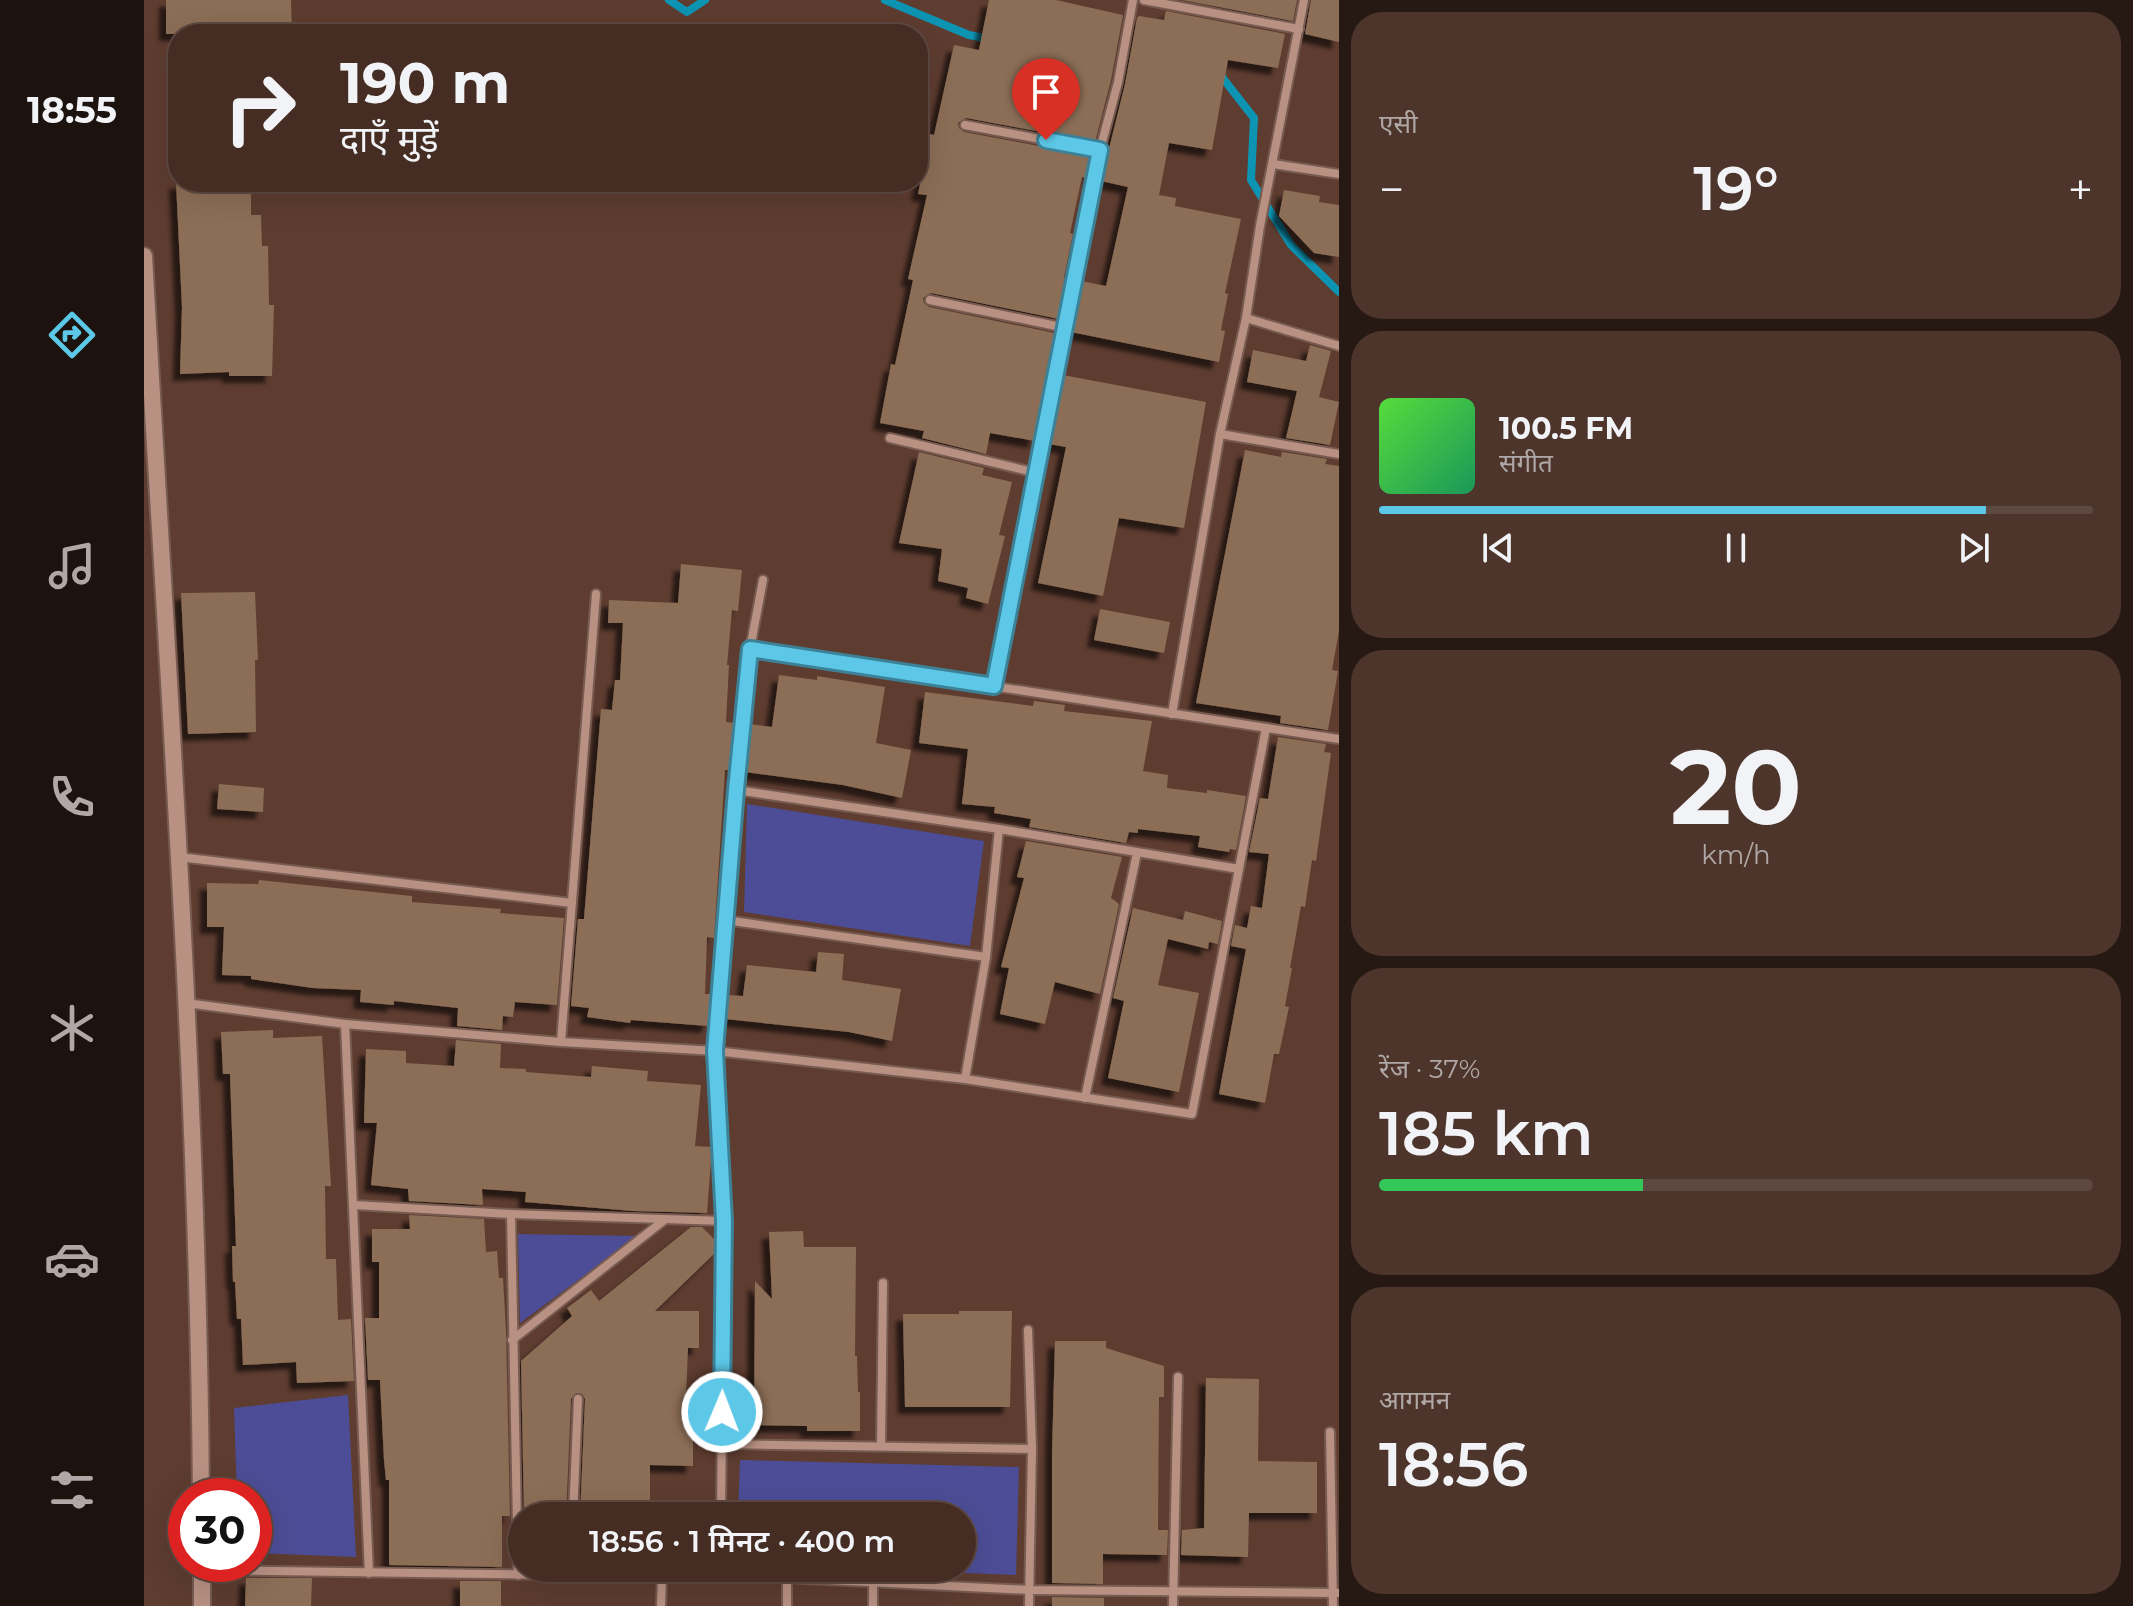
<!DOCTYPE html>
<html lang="hi">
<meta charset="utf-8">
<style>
:root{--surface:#462d24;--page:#4d352c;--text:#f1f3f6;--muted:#b0a8a6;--line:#5e4941;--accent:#5cc7e7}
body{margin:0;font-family:Montserrat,"Noto Sans Devanagari",sans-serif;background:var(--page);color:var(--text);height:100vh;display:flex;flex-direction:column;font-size:30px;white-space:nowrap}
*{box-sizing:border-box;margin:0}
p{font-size:26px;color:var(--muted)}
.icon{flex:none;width:44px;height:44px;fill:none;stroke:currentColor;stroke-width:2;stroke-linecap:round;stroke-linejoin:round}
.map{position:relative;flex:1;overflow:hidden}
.sheet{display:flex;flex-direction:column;gap:12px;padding:12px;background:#261914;width:794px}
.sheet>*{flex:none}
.top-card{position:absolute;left:24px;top:24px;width:760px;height:168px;border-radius:32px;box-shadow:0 8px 32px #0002,0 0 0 2px var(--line);background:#462d24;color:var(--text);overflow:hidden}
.speed{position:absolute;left:24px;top:1478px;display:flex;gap:16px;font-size:40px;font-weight:700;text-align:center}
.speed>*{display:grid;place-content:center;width:104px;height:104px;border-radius:50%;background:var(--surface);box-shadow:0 8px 32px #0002,0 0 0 2px var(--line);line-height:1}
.speed .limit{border:12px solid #d22;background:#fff;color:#111}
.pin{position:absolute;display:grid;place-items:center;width:68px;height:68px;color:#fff;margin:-82px -34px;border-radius:50% 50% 50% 0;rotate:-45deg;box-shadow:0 0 8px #0007}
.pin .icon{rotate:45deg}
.me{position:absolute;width:88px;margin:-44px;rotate:1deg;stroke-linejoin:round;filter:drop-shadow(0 0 6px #0008)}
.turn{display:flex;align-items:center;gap:28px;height:168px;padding:0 40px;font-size:36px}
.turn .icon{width:104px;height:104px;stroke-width:2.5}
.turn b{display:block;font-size:56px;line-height:68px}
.big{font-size:60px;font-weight:600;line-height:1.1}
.sheet .card{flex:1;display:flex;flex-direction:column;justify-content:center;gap:12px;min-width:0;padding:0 28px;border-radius:32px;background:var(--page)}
.sheet .dial{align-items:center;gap:0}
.dial b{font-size:104px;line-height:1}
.song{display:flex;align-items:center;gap:24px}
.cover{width:96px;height:96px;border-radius:12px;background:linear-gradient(135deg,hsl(110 70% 55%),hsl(150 70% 35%))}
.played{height:8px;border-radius:4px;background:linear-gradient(90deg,var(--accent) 85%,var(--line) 85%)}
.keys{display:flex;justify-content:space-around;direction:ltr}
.heat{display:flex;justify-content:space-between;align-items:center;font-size:44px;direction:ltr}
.charge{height:12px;border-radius:6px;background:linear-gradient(90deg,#34c759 37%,var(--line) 0)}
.trip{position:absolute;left:364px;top:1502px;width:468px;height:80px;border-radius:40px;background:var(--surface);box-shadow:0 8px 32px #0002,0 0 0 2px var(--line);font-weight:600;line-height:80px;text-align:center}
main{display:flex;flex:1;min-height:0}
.dock{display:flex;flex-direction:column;width:144px;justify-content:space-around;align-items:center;background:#1c120e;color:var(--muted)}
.dock .icon{width:56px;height:56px}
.dock .selected{color:var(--accent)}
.dock b{font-size:36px;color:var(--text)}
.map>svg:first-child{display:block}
</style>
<main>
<nav class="dock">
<b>18:55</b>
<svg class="icon selected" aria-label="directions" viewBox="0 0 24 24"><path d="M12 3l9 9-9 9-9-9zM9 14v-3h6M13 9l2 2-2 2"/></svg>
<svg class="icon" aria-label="music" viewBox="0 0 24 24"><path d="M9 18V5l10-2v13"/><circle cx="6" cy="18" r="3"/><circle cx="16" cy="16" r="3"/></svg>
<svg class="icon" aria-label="phone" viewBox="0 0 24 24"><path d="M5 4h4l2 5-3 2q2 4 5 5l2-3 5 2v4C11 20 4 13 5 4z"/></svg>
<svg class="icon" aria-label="climate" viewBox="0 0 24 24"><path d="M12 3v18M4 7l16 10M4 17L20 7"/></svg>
<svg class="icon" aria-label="car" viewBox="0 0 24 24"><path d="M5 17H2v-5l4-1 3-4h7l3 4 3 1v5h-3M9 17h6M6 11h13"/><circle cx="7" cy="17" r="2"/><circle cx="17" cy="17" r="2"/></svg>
<svg class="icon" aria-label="filters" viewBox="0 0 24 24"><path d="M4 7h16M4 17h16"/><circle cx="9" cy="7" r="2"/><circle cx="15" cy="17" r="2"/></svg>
</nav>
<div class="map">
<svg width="1195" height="1606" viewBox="0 0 1195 1606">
<defs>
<filter id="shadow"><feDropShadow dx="-7" dy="7" stdDeviation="2" flood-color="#0009"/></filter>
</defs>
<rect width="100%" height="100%" fill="#5e3c30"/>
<g fill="#4c4d96">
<path d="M603,804l237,37 -14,105 -226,-34z"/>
<path d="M374,1234l120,2 -118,87z"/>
<path d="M204,1395l8,162 -102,-4v-57h-17l-3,-88z"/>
<path d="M596,1460l279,7 -3,108 -184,-7h130v-52h-224z"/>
</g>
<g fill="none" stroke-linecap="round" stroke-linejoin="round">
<g stroke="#0d94b3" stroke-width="8">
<path d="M525,0l18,12 18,-12"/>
<path d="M741,0l84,35 20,4"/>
<path d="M1074,72l36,46 -3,62 40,65 48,47"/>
</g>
</g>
<g fill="#8c6e56" filter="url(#shadow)">
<path d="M22,0h125l1,34h-126z"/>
<path d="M845,0h67l67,15 -12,65 -16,62 -129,-24 -8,5 1,5 5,4 128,24 -5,22 -5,-1 -12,56 3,1 -9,43 4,1 -9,41 -128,-26 -8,5 1,5 5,4 125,26 -19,108 -45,-8 -4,21 -64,-16 2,-7 -44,-8 11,-59 4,1 18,-85 -5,-1 19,-84 -9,-1 12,-60 4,1 20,-90 25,5z"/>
<path d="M1038,0h115l-4,21z"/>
<path d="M1167,0h28v42l-34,-8z"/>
<path d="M1022,11l119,23 -7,34 -50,-8 -16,90 -43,-7 -10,52 17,3 -1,8 66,13 -16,74 3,1 -7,36 4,1 -6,31 -148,-30 10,-51 25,5 22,-99 -27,-6 24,-97 12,-66 2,-2 25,4z"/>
<path d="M32,182h75v33h10l1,31h6l1,59h5l-2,71h-43v-4l-49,2 2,-67z"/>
<path d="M1140,190l36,6 -1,6 20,3v52l-25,-4 -35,-37z"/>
<path d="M1166,345l21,6 -12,46 20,5 -9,43 -44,-7 11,-47 -50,-9 6,-32 53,11z"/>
<path d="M919,375l143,27 -22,126 -65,-10 -16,78 -65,-13 28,-136 -17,-3z"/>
<path d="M1101,450l36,7 1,-5 45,7 -2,5 14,2v165l-7,39 6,1 -10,59 -48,-7 1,-7 -85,-13z"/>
<path d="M775,452l65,16 -2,7 30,7 -13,53 6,1 -17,68 -22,-6 2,-10 -30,-7 4,-32 -43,-6z"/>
<path d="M537,564l61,6 -4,41 -6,-1 -5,55h2l-3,57 10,1 -5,47h-6l-11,168 -7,-1 -2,57h8l-2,24 -3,8 -77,-6 -1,3 -43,-6 2,-9 -18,-2 7,-87h6l17,-210 11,1 3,-30h5l3,-57h-15l1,-23 69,3z"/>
<path d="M111,592l3,68h-3l1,72 -68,2 -7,-141z"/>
<path d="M956,609l70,13 -6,31 -70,-13z"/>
<path d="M635,675l38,5v-4l68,11 -9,56 35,7 -9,48 -59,-13 -98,-13 5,-48 22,3z"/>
<path d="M781,692l108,14 1,-5 31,4 -1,6 88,10 -9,50 25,4 -1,13 40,5v-3l39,6 -10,54 -6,-1 -1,3 -31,-5 2,-11 -62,-7v4l-9,-1 -3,11 -97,-16 2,-8 -37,-6 1,-6 -33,-3 6,-55 -49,-6z"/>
<path d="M1134,737l48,7 -2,8 7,1 -15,108 -4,-1 -7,47 -4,-1 -11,62h2l-7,38 4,1 -10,47h-5l-9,49 -46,-9 27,-145 -15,-3 4,-21 12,3 4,-22 11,2 7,-54 -20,-2 11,-54 8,1z"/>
<path d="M75,784l45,4 -1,24 -46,-3z"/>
<path d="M882,841l96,16 -11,41 8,6 -19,90 -45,-12 -10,42 -45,-10 9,-46 -8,-1 23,-89 -7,-1z"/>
<path d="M115,880l153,16v6l89,7 -1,4 64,5 -7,87 -42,-3 -2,15 -10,-1 -1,14 -45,-4 1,-18 -64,-7v4l-34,-3 1,-12 -48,-2 -62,-9v-3l-29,-1 2,-48h-17v-44l51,1z"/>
<path d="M989,908l50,12 2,-9 37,10 -4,23 -9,-2 -1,7 -40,-10 -10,46 41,8 -20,99 -71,-14 16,-77 -11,-3z"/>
<path d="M674,952l26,2 -2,26 59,9 -9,52 -43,-9 -124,-13 1,-24 17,1 4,-31 69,7z"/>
<path d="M129,1030v8l49,-2 9,150h-6l1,73h10l2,61 13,-1 3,62 -57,2 -1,-21 -53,3 -2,-46h-4l-2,-37h-2l-1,-36h4l-6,-172h-7l-2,-42z"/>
<path d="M312,1040l45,4 -1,24 26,1v3l65,5 1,-11 56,5 -1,10 54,4 -6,61 17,1 -5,66 -74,-2 -108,-9 1,-10 -44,-3 1,16 -74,-4 -1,-12 -37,-4 6,-62h-13l2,-74 40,2v12l48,3z"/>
<path d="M265,1215l75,4 2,33 11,-1 2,27h4l3,53 4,185h-8v51l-113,-2v-85h-3l-2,-20 -4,-80h-12l-3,-62h14v-56h-7v-33h38z"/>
<path d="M547,1227h11l15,15v9l-62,60h44v37h-11l-3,74h8v44l-43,-1v51h-70l5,-117 -3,-5 -6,-1 -5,6 -5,117h-42l-3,-155 51,-45 -5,-8 24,-18 8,11z"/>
<path d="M659,1231l1,16h52l-1,109h2l1,36h2v39h-53v-5l-53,-1 1,-144 17,18 -3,-67z"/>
<path d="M815,1311h53l-2,96h-105l-2,-93h56z"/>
<path d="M911,1341h51v7l58,18v31h-5l-1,133h10l-1,25 -64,-1v30l-51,-1v-129z"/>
<path d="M1062,1378l53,1 -1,82 59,1v51h-68l-1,44 -67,-2 1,-25 22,-2z"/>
<path d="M102,1578h66l-1,28h-66z"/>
<rect x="316" y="1581" width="41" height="25"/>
<path d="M908,1597l52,1v8h-52z"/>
</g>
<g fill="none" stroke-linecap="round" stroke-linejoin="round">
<g stroke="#775b51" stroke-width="12">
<g id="street">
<path d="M1000,0l155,29"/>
<path d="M821,125l135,25"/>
<path d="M1129,164l66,10"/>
<path d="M786,300l136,28"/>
<path d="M1102,318l93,28"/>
<path d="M1076,434l119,20"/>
<path d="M746,438l147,35"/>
<path d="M606,649l589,90"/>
<path d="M850,686l106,-536 18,-68 15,-82"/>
<path d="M1028,714l48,-280 26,-116 14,-92 44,-226"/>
<path d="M592,790l263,39 240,40"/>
<path d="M35,857l393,46"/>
<path d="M581,920l261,37"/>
<path d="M42,1003l159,21 216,18 154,9 250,28 227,35 74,-386"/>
<path d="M201,1024l24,549"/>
<path d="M417,1042l35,-448"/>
<path d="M821,1079l21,-122 13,-128"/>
<path d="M941,1098l52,-245"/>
<path d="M210,1205l157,9 213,7"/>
<path d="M367,1214l7,361"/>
<path d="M884,1330l4,119 -3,157"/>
<path d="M368,1340l151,-119"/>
<path d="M1186,1432l3,174"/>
<path d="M578,1444l310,5"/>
<path d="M737,1446l2,-163"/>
<path d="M429,1516l5,-117"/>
<path d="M577,1516l3,-295 -9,-170 21,-261 14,-141 13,-69"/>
<path d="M59,1570l584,8 243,12 309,3"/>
<path d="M729,1582v24"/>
<path d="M517,1606l1,-29"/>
<path d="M643,1606v-28"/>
<path d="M1029,1606l5,-229"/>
</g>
</g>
<g stroke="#775b51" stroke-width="20">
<g id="secondary">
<path d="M0,256c23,413 54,826 57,1240"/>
<path d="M58,1564v42"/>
</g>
</g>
<use href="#street" stroke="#b89183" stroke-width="8"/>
<use href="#secondary" stroke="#b89183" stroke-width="16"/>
</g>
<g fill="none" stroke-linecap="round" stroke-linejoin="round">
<g stroke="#3c8196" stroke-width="20">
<path id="route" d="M578,1412l2,-191 -9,-170 21,-261 14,-141 244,37 106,-536 -54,-10"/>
</g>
<use href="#route" stroke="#5cc7e7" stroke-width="14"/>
</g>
</svg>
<div class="speed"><div class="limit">30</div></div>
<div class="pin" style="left:902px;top:140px;background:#d93025"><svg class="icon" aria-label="arrive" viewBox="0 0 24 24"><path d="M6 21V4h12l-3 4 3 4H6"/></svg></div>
<svg class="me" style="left:578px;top:1412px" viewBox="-20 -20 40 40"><circle r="17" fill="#5cc7e7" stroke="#fff" stroke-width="3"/><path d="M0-11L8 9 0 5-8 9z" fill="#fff"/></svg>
<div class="trip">18:56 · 1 मिनट · 400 m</div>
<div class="top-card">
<div class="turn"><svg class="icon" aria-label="right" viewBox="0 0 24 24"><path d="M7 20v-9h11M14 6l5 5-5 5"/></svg><div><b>190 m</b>दाएँ मुड़ें</div></div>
</div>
</div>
<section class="sheet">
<div class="card"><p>एसी</p>
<div class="heat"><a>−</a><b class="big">19°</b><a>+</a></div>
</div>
<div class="card">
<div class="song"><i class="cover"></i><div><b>100.5 FM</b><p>संगीत</p></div></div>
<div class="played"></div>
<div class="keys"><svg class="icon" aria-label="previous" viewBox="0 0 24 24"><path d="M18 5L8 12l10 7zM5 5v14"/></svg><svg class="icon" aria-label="pause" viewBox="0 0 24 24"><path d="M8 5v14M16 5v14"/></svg><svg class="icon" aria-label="next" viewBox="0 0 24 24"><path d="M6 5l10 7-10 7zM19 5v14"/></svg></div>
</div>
<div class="card dial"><b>20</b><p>km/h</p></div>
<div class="card"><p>रेंज · 37%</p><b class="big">185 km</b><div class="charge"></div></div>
<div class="card"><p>आगमन</p><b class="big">18:56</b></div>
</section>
</main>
